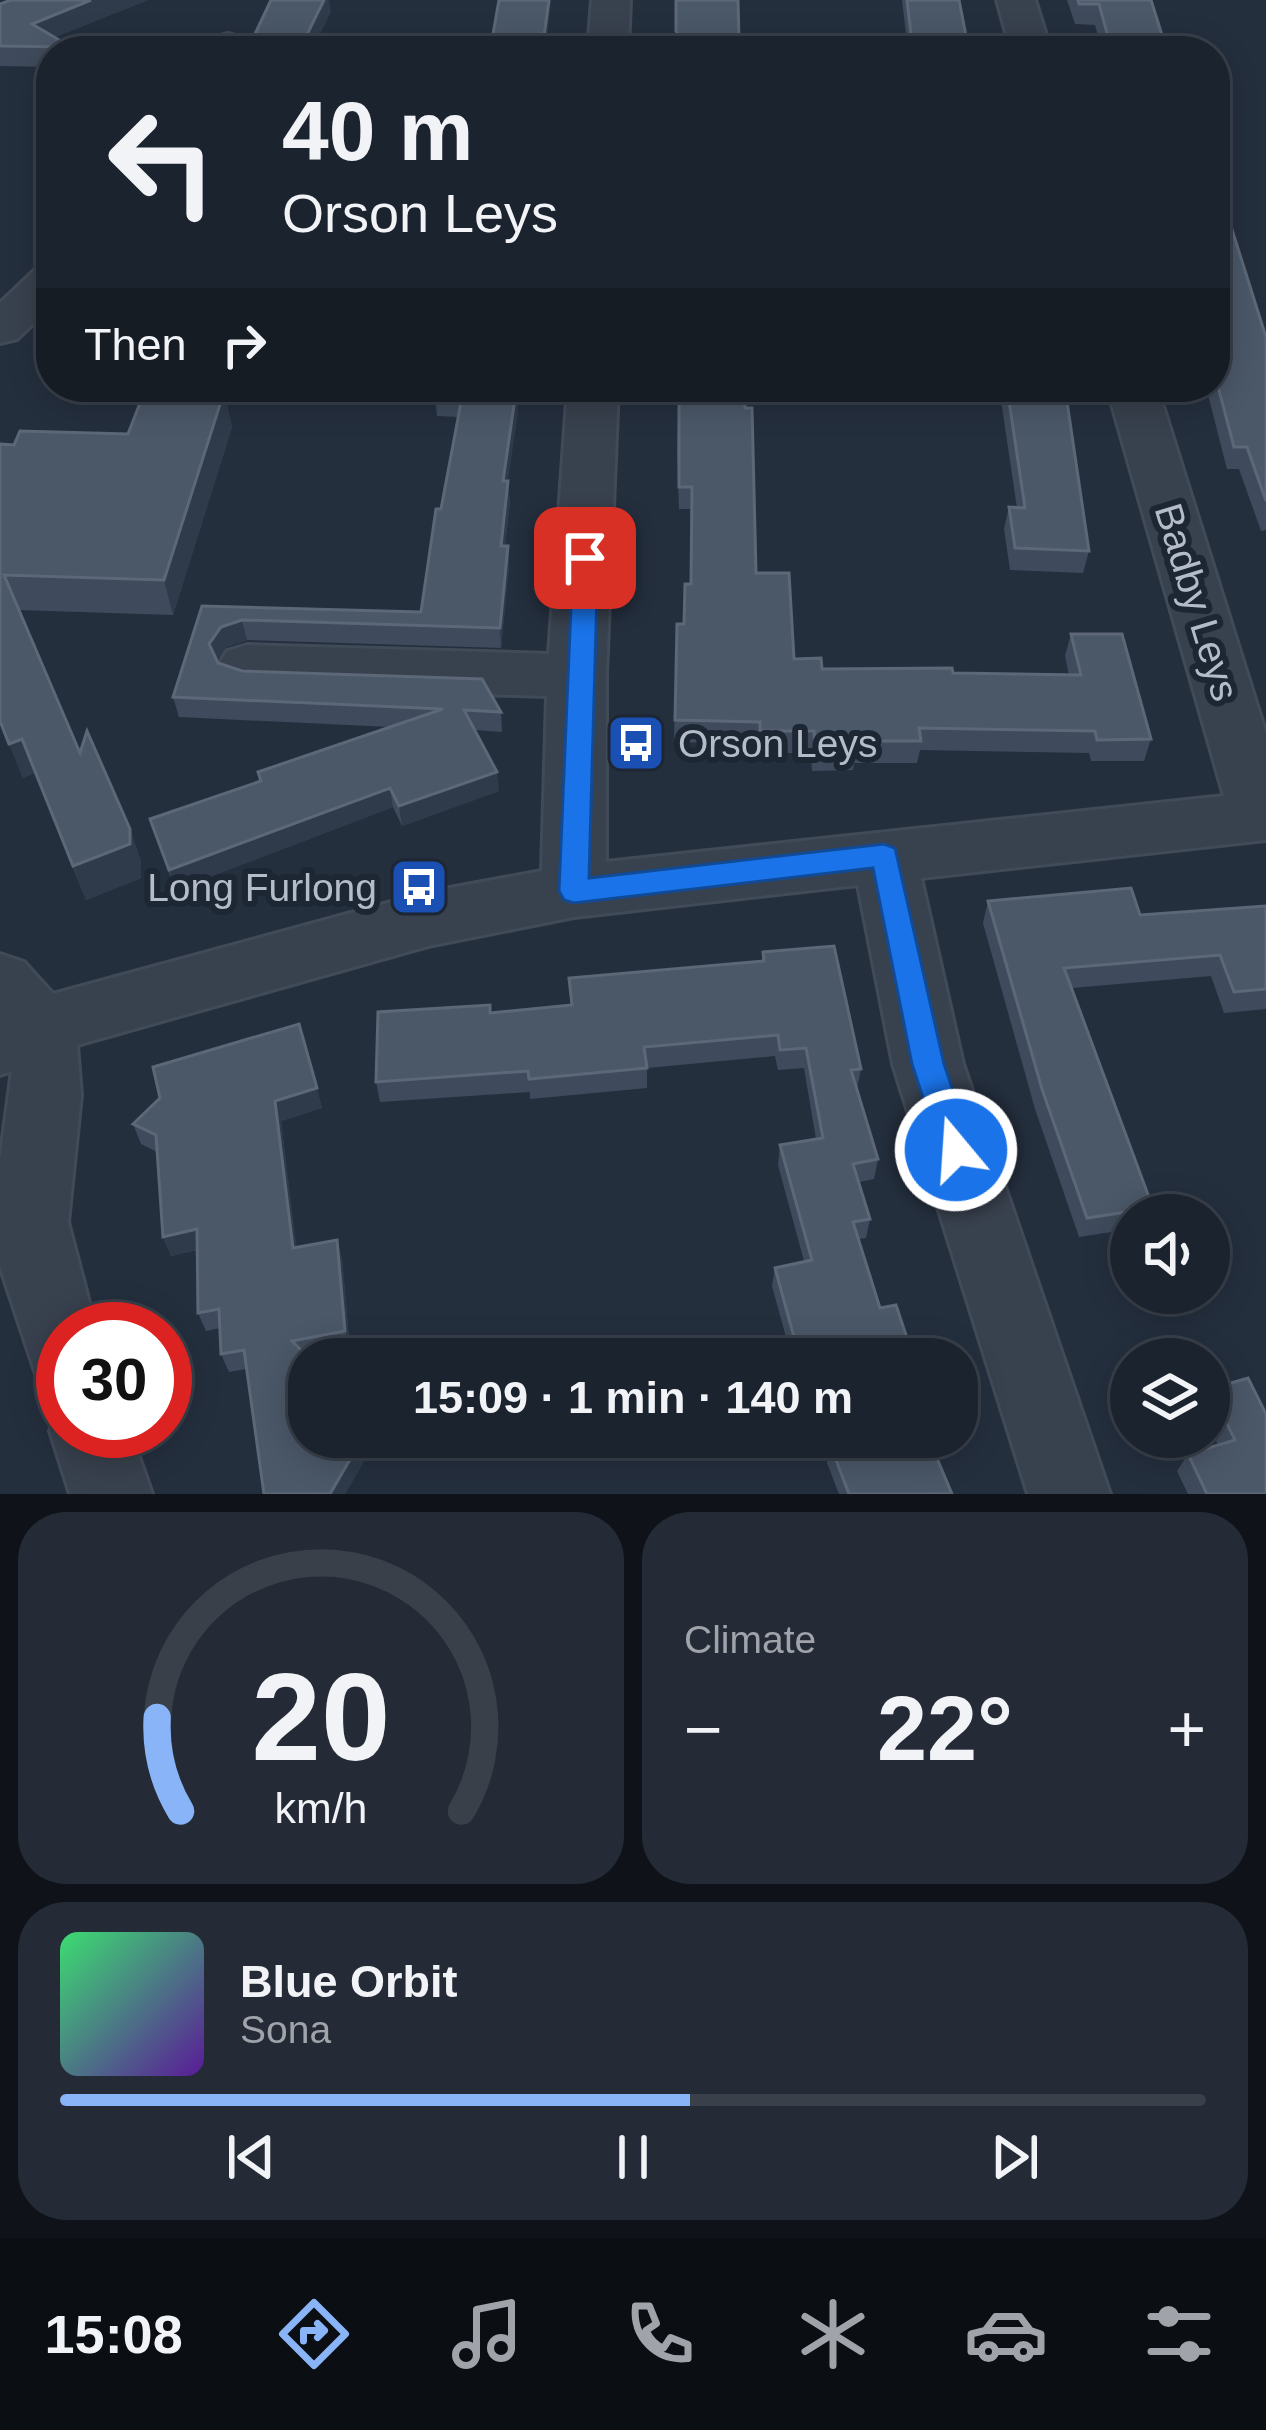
<!DOCTYPE html>
<meta charset="utf-8">
<style>
:root{--surface:#1b232e;--page:#242b36;--text:#f1f3f6;--muted:#a0a4aa;--line:#39404a;--accent:#8ab4f8}
body{margin:0;font-family:Arial,sans-serif;background:var(--page);color:var(--text);height:100vh;display:flex;flex-direction:column;font-size:45px;white-space:nowrap}
*{box-sizing:border-box;margin:0}
p{font-size:39px;color:var(--muted)}
.icon{flex:none;width:66px;height:66px;fill:none;stroke:currentColor;stroke-width:2;stroke-linecap:round;stroke-linejoin:round}
.map{position:relative;height:1494px;overflow:hidden}
.details{display:flex;flex-direction:column;gap:18px;padding:18px;background:#0f1319;flex:1}
.details>*{flex:none}
.hud{position:absolute;left:36px;top:36px;width:1194px;height:366px;border-radius:48px;box-shadow:0 6px 30px #0003,0 0 0 3px var(--line);background:#1b232e;color:var(--text);overflow:hidden}
.fabs{position:absolute;left:1110px;top:1194px;display:grid;gap:24px}
.fabs a{display:grid;place-items:center;width:120px;height:120px;border-radius:50%;background:var(--surface);box-shadow:0 6px 30px #0003,0 0 0 3px var(--line);font-size:60px}
.speed{position:absolute;left:36px;top:1302px;display:flex;gap:24px;font-size:60px;font-weight:700;text-align:center}
.speed>*{display:grid;place-content:center;width:156px;height:156px;border-radius:50%;background:var(--surface);box-shadow:0 6px 30px #0003,0 0 0 3px var(--line);line-height:1}
.speed .limit{border:18px solid #d22;background:#fff;color:#111}
.pin{position:absolute;display:grid;place-items:center;width:102px;height:102px;color:#fff;margin:-51px;border-radius:24px;box-shadow:0 6px 18px #0006}
.me{position:absolute;width:132px;margin:-66px;rotate:342deg;stroke-linejoin:round;filter:drop-shadow(0 0 9px #0008)}
.turn{display:flex;align-items:center;gap:42px;height:252px;padding:0 48px;font-size:54px}
.turn .icon{width:156px;height:156px;stroke-width:2.5}
.turn b{display:block;font-size:84px;line-height:102px}
.then{display:flex;align-items:center;height:114px;padding:0 48px;background:#0003;gap:24px;font-size:45px}
.big{font-size:90px;font-weight:700;line-height:1.1}
.details .card{flex:1;display:flex;flex-direction:column;justify-content:center;gap:18px;min-width:0;padding:0 42px;border-radius:48px;background:var(--page)}
.details .dial{align-items:center;gap:0}
.dial svg{height:312px;overflow:visible;fill:none;stroke:var(--line);stroke-width:7;stroke-linecap:round;text-anchor:middle}
.dial text{fill:var(--text);stroke:none}
.song{display:flex;align-items:center;gap:36px}
.cover{width:144px;height:144px;border-radius:18px;background:linear-gradient(135deg,hsl(140 70% 55%),hsl(270 70% 35%))}
.played{height:12px;border-radius:6px;background:linear-gradient(90deg,var(--accent) 55%,var(--line) 55%)}
.keys{display:flex;justify-content:space-around;direction:ltr}
.heat{display:flex;justify-content:space-between;align-items:center;font-size:66px;direction:ltr}
.details .tiles{flex:1;display:grid;gap:18px;grid-template-columns:1fr 1fr}
.card:last-child{grid-column:span 2}
.trip{position:absolute;left:288px;top:1338px;width:690px;height:120px;border-radius:48px;background:var(--surface);box-shadow:0 6px 30px #0003,0 0 0 3px var(--line);font-weight:700;line-height:120px;text-align:center}
.tabs{display:flex;height:192px;justify-content:space-around;align-items:center;background:#0b0e12;color:var(--muted)}
.tabs .icon{width:84px;height:84px}
.tabs .active{color:var(--accent)}
.tabs b{font-size:54px;color:var(--text)}
.map>svg:first-child{display:block}
</style>
<div class="map">
<svg width="1266" height="1494" viewBox="0 0 1266 1494">
<rect width="100%" height="100%" fill="#242f3e"/>
<g fill="none" stroke-linecap="round" stroke-linejoin="round">
<g stroke="#414a57" stroke-width="6">
<g id="minor">
<path d="M592,0h38l-2,51h-40z"/>
<path d="M997,0h38l16,51h-40z"/>
<path d="M228,34l14,4 6,8 -4,5h-40l10,-13z"/>
<path d="M51,266v40l-34,33 -17,4v-40l35,-33z"/>
<path d="M568,387h50l-12,287v188l618,-66 -117,-409h50l109,347v106l-345,38 42,186 147,430h-82l-135,-430 -35,-179 -284,32 -146,29 -351,99 4,50 -13,127 28,107h-33v56l-27,-11 -36,-108v-106l12,-89 -12,4v-121l24,8 29,32 375,-102 114,-21 5,-175 -300,-9 -20,-6 -9,-15 9,-15 20,-6 302,9z"/>
<path d="M62,1403l1,28h67l22,63h-82l-20,-63z"/>
</g>
</g>
<use href="#minor" fill="#38414e" fill-rule="evenodd"/>
</g>
<g fill="#3f4b5c">
<path d="M148,0l-93,37 16,10 1,4h-21v16l-51,-1v-62z"/>
<path d="M676,0l63,39 21,12h-84z"/>
<path d="M902,0h57l10,51h-61z"/>
<path d="M1067,0h84l16,51h-65l-7,-26 -20,-1z"/>
<path d="M1215,180l51,157v193l-5,1 -22,-62h-12l-21,-82h9z"/>
<path d="M679,387l66,21 11,165 38,86 28,10 247,6 -4,-19 6,-22 80,105 -7,22h-53l-2,-8 -169,-3 -3,13h-63l-1,7 -41,1 -1,-18h-52l-1,-9 -84,-2 3,-118h7l7,-40 1,-75h-13l-2,-59z"/>
<path d="M999,387l66,1 24,163 -6,22 -73,-3 -6,-41 5,-22 8,1z"/>
<path d="M500,391l18,20 -11,70 3,20 -5,45h3l1,20 -8,82 -254,-8 -21,7 -9,13 1,3 24,8 259,41 1,20 -27,-2 24,61 -97,35 -9,-19 -218,83 -25,-71 110,-38 -2,-9 133,-45 -212,-10 -6,-20 29,-91 219,6 37,-195 -21,-1 -2,-20z"/>
<path d="M224,392l8,35 -59,188 -154,-5 61,143 50,76 11,33v16l-55,22 -51,-127 -12,5 -23,-57v-277l14,1 114,-11z"/>
<path d="M988,901l152,14 126,-9v103l-42,4 -13,-37 -139,12 81,220 -4,7h-18v14l-52,8 -44,-128 -52,-186z"/>
<path d="M763,952l98,117 -4,20 21,70 -4,20 -15,3 11,37 -4,19 -8,1 22,69 34,51h-122l-20,-73 3,-18 29,-7 -26,-96 2,-20 36,-6 -12,-71 -26,2 -3,-14 -128,12v20l-117,11v-7l-150,10 -4,-20 115,-69 80,-8 191,-44z"/>
<path d="M299,1024l23,84 -41,13 15,127 41,-8 5,19 8,90 -42,8 2,2 -1,78h65l1,5 -30,52h-81l-18,-125 -17,3 -8,-18 -1,-26 -14,3 -8,-18 -1,-63 -26,6 -8,-19 -6,-85 -16,-8 -8,-20 27,-26 -7,-31z"/>
<path d="M1210,1389l56,105h-78l-11,-23 11,-17 30,-9 -9,-18z"/>
<path d="M855,1437h73l24,57h-113l-12,-31 4,-16 24,-8z"/>
</g>
<g fill="#2f3b4b">
<path d="M91,0h57l-111,44 -5,-20z"/>
<path d="M324,0h5l2,12 -19,39h-13z"/>
<path d="M549,0h2l-3,30 -2,21h-4z"/>
<path d="M516,391l2,20 -13,90 -2,-20z"/>
<path d="M224,392l8,35 -59,188 -9,-35z"/>
<path d="M508,481l2,20 -7,65 -2,-20z"/>
<path d="M508,546l1,20 -8,82 -1,-20z"/>
<path d="M242,620l5,20 -21,7 -12,17 -5,-20 12,-17z"/>
<path d="M22,739l13,34 -12,5 -14,-34z"/>
<path d="M497,772l2,19 -97,35 -3,-20z"/>
<path d="M390,788l3,19 -218,83 -6,-20z"/>
<path d="M130,829l11,33v16l-55,22 -13,-34z"/>
<path d="M317,1088l5,20 -41,13 18,146 -6,-19 -18,-147z"/>
<path d="M197,1229l8,19 -34,8 -8,-19z"/>
<path d="M337,1240l5,19 8,90 -5,-18z"/>
<path d="M363,1437h11l1,5 -30,52h-15z"/>
</g>
<g fill="#4b5868" stroke="#5c6777" stroke-width="3">
<path d="M11,0h80l-59,24 39,23 -71,-1v-42z"/>
<path d="M271,0h53l-25,51h-52z"/>
<path d="M499,0h50l-7,51h-52z"/>
<path d="M676,0h62l1,39h19l2,12h-76l-8,-20z"/>
<path d="M907,0h52l10,51h-52l-6,-16z"/>
<path d="M1078,0h73l16,51h-55l-13,-47h-20z"/>
<path d="M1215,180l2,2 49,155v164l-19,-54h-13l-19,-72z"/>
<path d="M437,387h59v4h20l-13,90h5l-7,65h7l-8,82 -258,-8 -21,7 -12,17 9,19 24,8 240,8 19,33 -37,-2 33,62 -98,34 -9,-18 -221,82 -19,-51 111,-38 -3,-9 185,-63 -270,-12 29,-91 219,6 15,-103h5l21,-112 -27,-1z"/>
<path d="M679,387h65l1,21h7l4,165h33l5,86 27,-1 1,11 130,-1 1,5 128,2 -10,-41h51l29,105 -54,1 -2,-9 -176,-3 2,13h-66l1,7 -41,1 -1,-18h-54v-9l-85,-2 2,-96h7l1,-40h6l1,-97h-13z"/>
<path d="M1007,387l58,1 24,163 -74,-3 -6,-41 16,1z"/>
<path d="M145,390l79,2 -60,188 -160,-5 76,178 7,-22 43,98v15l-57,22 -51,-127 -13,5 -9,-23v-277l14,1 6,-14 108,3z"/>
<path d="M1131,888l9,27 126,-9v83l-32,3 -14,-37 -156,13 89,240 -66,10 -45,-129 -54,-188z"/>
<path d="M834,946l27,123 -10,1 27,89 -25,5 17,55 -17,3 27,86 16,-3 18,54h-114l-25,-91 37,-8 -32,-115 43,-7 -17,-90 -26,2 -2,-15 -134,12 3,21 -118,11 -1,-8 -152,11 2,-70 112,-7v8l82,-8 -3,-27 195,-17 -1,-9z"/>
<path d="M299,1024l18,64 -42,13 18,147 44,-8 8,91 -53,10 18,18 -1,78h54l-33,57h-66l-20,-144 -23,4 -2,-45 -21,4 -1,-84 -34,8 -7,-102 -23,-11 27,-26 -7,-31z"/>
<path d="M1248,1378l18,36v80h-59l-19,-40 47,-14 -25,-51z"/>
<path d="M863,1437h65l24,57h-103l-18,-47z"/>
</g>
<path fill="#1a73e8" stroke="#114b97" stroke-width="3" d="M585,549l13,9 -9,320 295,-34 11,4 49,216 29,86 -5,11 -12,4 -11,-4 -5,-11 -28,-86 -39,-196 -299,35 -10,-3 -5,-9 14,-333z"/>
<defs>
<g id="bus-square" transform="scale(3)"><rect x="-9" y="-9" width="18" height="18" rx="4" fill="#1a4fb4" stroke="#1d2633"/><path d="M-5-6H5V4H4V6H2V4H-2V6H-4V4H-5ZM-3.5-4V0h7V-4ZM-3.5 1.2v1.5H-2V1.2ZM2 1.2v1.5H3.5V1.2Z" fill="#fff"/></g>
</defs>
<g fill-rule="evenodd">
<use href="#bus-square" x="636" y="743"/>
<use href="#bus-square" x="419" y="887"/>
</g>
<g text-anchor="middle" dominant-baseline="central" stroke-width="12" stroke-linejoin="round" paint-order="stroke">
<g font-size="39" fill="#b4bcc9" stroke="#1d2633">
<text transform="translate(1197 602) rotate(73)">Badby Leys</text>
</g>
<g font-size="39" fill="#b4bcc9" stroke="#1d2633" text-anchor="start">
<text x="678" y="743">Orson Leys</text>
<text x="377" y="887" text-anchor="end">Long Furlong</text>
</g>
</g>
</svg>
<div class="fabs">
<a><svg class="icon" aria-label="sound" viewBox="0 0 24 24"><path d="M4 9h4l5-4v14l-5-4H4zM17 9q2 3 0 6"/></svg></a>
<a><svg class="icon" aria-label="layers" viewBox="0 0 24 24"><path d="M12 4l9 5-9 5-9-5zM3 14l9 5 9-5"/></svg></a>
</div>
<div class="speed"><div class="limit">30</div></div>
<div class="pin" style="left:585px;top:558px;background:#d93025"><svg class="icon" aria-label="arrive" viewBox="0 0 24 24"><path d="M6 21V4h12l-3 4 3 4H6"/></svg></div>
<svg class="me" style="left:956px;top:1150px" viewBox="-20 -20 40 40"><circle r="17" fill="#1a73e8" stroke="#fff" stroke-width="3"/><path d="M0-11L8 9 0 5-8 9z" fill="#fff"/></svg>
<div class="trip">15:09 · 1 min · 140 m</div>
<div class="hud">
<div class="turn"><svg class="icon" aria-label="left" viewBox="0 0 24 24"><path d="M17 20v-9H6M10 6l-5 5 5 5"/></svg><div><b>40 m</b>Orson Leys</div></div>
<div class="then">Then<svg class="icon" aria-label="right" viewBox="0 0 24 24"><path d="M7 20v-9h11M14 6l5 5-5 5"/></svg></div>
</div>
</div>
<section class="details">
<div class="tiles">
<div class="card dial"><svg viewBox="0 0 100 80">
<path d="M14 69A42 42 0 1 1 86 69"/>
<path d="M14 69A42 42 0 0 1 8 45" stroke="#8ab4f8"/>
<text x="50" y="56" font-size="32" font-weight="700">20</text>
<text x="50" y="72" font-size="11">km/h</text>
</svg></div>
<div class="card"><p>Climate</p>
<div class="heat"><a>−</a><b class="big">22°</b><a>+</a></div>
</div>
<div class="card">
<div class="song"><i class="cover"></i><div><b>Blue Orbit</b><p>Sona</p></div></div>
<div class="played"></div>
<div class="keys"><svg class="icon" aria-label="previous" viewBox="0 0 24 24"><path d="M18 5L8 12l10 7zM5 5v14"/></svg><svg class="icon" aria-label="pause" viewBox="0 0 24 24"><path d="M8 5v14M16 5v14"/></svg><svg class="icon" aria-label="next" viewBox="0 0 24 24"><path d="M6 5l10 7-10 7zM19 5v14"/></svg></div>
</div>
</div>
</section>
<nav class="tabs">
<b>15:08</b>
<svg class="icon active" aria-label="directions" viewBox="0 0 24 24"><path d="M12 3l9 9-9 9-9-9zM9 14v-3h6M13 9l2 2-2 2"/></svg>
<svg class="icon" aria-label="music" viewBox="0 0 24 24"><path d="M9 18V5l10-2v13"/><circle cx="6" cy="18" r="3"/><circle cx="16" cy="16" r="3"/></svg>
<svg class="icon" aria-label="phone" viewBox="0 0 24 24"><path d="M5 4h4l2 5-3 2q2 4 5 5l2-3 5 2v4C11 20 4 13 5 4z"/></svg>
<svg class="icon" aria-label="climate" viewBox="0 0 24 24"><path d="M12 3v18M4 7l16 10M4 17L20 7"/></svg>
<svg class="icon" aria-label="car" viewBox="0 0 24 24"><path d="M5 17H2v-5l4-1 3-4h7l3 4 3 1v5h-3M9 17h6M6 11h13"/><circle cx="7" cy="17" r="2"/><circle cx="17" cy="17" r="2"/></svg>
<svg class="icon" aria-label="filters" viewBox="0 0 24 24"><path d="M4 7h16M4 17h16"/><circle cx="9" cy="7" r="2"/><circle cx="15" cy="17" r="2"/></svg>
</nav>
